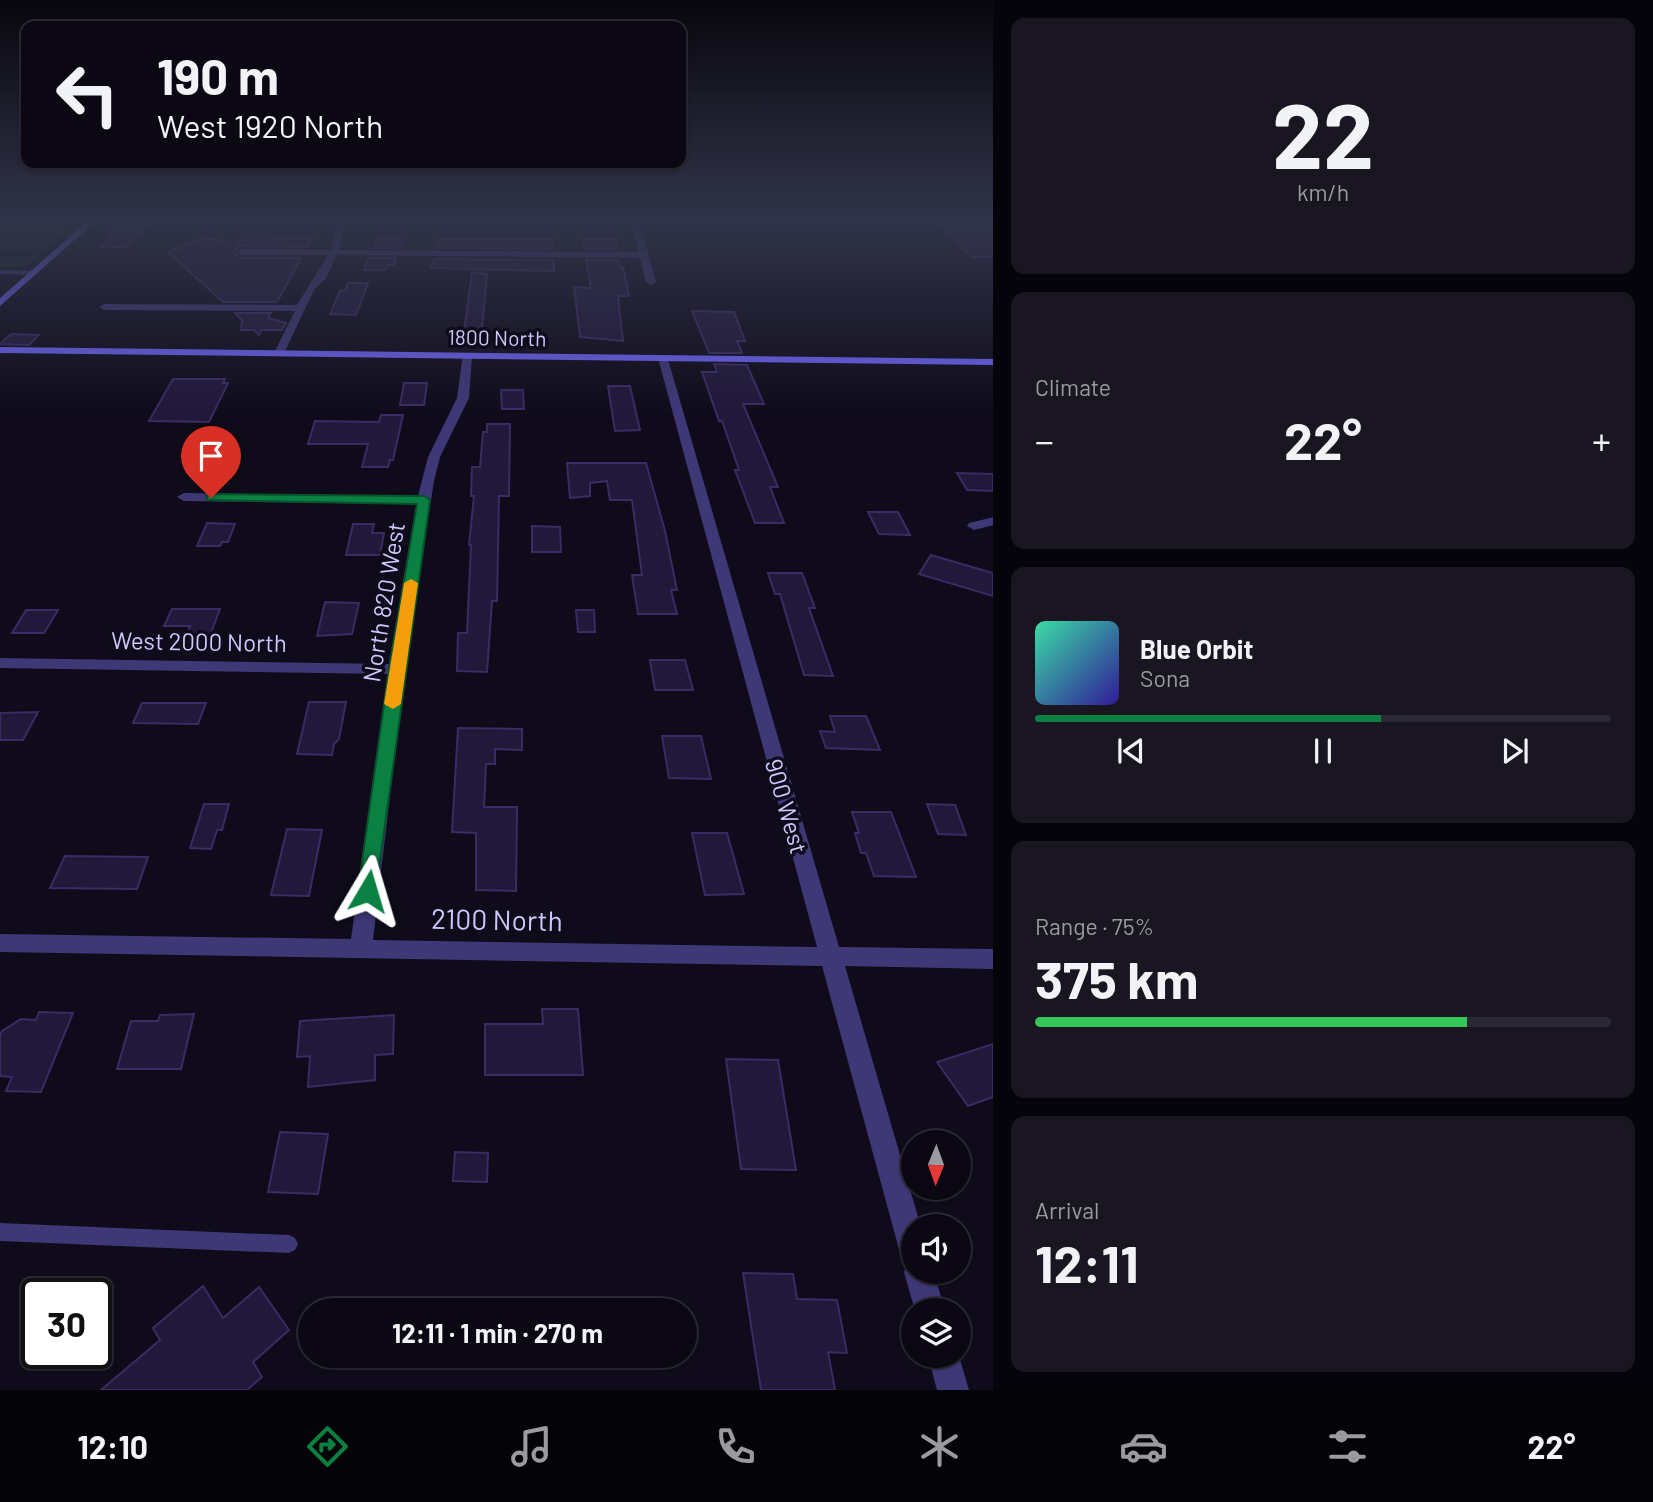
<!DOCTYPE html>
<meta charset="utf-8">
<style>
:root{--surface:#0b0814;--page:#191622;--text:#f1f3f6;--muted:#9a9aa0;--line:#2b2934;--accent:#0b8043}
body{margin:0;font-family:Barlow,sans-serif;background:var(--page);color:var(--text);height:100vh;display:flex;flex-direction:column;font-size:26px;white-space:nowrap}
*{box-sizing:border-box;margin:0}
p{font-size:23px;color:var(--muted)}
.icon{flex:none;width:38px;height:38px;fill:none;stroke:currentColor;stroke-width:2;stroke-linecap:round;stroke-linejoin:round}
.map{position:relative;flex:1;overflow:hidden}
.details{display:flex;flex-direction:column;gap:18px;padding:18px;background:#06040b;width:660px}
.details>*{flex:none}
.banner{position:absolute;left:21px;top:21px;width:665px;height:147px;border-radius:14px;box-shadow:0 2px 5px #0004,0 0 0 2px var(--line);background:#0b0814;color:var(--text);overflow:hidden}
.needle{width:46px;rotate:181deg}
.controls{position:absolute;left:901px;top:1130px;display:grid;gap:14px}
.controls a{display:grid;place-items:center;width:70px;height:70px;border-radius:50%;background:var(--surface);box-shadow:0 2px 5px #0004,0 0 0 2px var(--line);font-size:35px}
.speed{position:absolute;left:21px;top:1278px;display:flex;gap:14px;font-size:35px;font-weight:700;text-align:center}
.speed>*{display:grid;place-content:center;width:91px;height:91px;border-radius:50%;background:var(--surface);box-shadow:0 2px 5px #0004,0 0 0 2px var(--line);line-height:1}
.speed .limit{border:4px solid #111;border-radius:10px;background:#fff;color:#111}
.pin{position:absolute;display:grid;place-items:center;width:60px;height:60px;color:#fff;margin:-72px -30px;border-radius:50% 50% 50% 0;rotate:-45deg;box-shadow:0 0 7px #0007}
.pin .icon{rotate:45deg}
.me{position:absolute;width:77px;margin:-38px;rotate:7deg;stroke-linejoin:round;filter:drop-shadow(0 0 5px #0008)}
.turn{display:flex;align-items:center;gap:24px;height:147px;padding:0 21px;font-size:32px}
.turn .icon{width:91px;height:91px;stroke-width:2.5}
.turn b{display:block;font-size:49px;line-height:60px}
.big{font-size:52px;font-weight:700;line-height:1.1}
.details .card{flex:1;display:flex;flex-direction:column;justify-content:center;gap:10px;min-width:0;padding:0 24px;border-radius:14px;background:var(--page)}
.details .dial{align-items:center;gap:0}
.dial b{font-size:91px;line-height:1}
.song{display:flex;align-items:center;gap:21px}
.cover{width:84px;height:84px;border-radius:10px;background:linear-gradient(135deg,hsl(160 70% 55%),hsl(250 70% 35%))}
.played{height:7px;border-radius:4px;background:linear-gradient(90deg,var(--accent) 60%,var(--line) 60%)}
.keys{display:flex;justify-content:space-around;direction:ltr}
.heat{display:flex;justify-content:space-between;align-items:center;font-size:38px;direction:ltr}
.charge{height:10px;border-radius:5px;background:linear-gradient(90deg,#34c759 75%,var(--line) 0)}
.trip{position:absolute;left:298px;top:1298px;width:399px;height:70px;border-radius:35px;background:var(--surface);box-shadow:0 2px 5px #0004,0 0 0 2px var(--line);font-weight:700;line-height:70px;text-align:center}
.menu{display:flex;height:112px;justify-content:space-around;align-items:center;background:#040308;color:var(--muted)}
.menu .icon{width:49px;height:49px}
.menu .current{color:var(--accent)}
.menu b{font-size:32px;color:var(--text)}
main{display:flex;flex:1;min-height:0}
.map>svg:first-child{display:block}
</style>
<main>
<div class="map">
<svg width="994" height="1390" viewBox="0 0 994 1390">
<rect width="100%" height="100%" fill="#0f0b1a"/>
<path fill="#0f2424" d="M0,226l71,1 -45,40 -26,2v-13l27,1 6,-6h-28l-5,3z"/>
<g fill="#21183a" stroke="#3a2b65" stroke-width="2">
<path d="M127,220h25l-26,27h-25z"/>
<path d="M965,221h12l16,5v31h-21l-32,-32z"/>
<path d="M270,231l-2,5h5l-1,2h40l-5,9 -66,-1 -6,4v4l6,4h60l-24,44h-54l-55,-50 37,-14 33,6 7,-12z"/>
<path d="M377,238h27l-4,10h-27z"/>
<path d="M440,239h113v10l-116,-1z"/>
<path d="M583,239h33l1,10h-32z"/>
<path d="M369,258h27l-2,7h-6l-2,5h-22z"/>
<path d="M434,259l120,1v11l-123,-3z"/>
<path d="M586,260h33l1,7h3l6,29h-11l5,45 -43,-4 -6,-50 17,1z"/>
<path d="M472,272l15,2 -6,66h-18z"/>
<path d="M348,283h20l-12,32 -26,-1 10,-23h5z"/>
<path d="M692,311l42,1 11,29h-8l5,12h-33z"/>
<path d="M235,313h36l-3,5 18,5 -4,7h-21l-2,5 -5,-5h-13l1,-10z"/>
<path d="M11,334l28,1 -10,10 -29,-1z"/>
<path d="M714,364l33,1 17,39h-21l35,83h-8l14,36h-29l-20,-53h4l-17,-49h-3l-17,-49h15z"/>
<path d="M173,379h52l-2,4h5l-19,39 -60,-1z"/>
<path d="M404,383h23l-3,22h-24z"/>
<path d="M608,386h22l10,44 -25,1z"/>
<path d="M501,390h22l1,19h-22z"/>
<path d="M381,415h22l-10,45h-3l-2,7h-26l6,-23h-60l7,-23 64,1z"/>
<path d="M487,424h23l-1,72h-10l-2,105h-5l-5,71 -30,-1 1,-38h9l4,-88h-2l5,-49h-3l1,-29h8l3,-35h4z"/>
<path d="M567,463h79l19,68 12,59h-6l6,24h-39l-6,-39h10l-10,-75h-22l-3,-19 -17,2v13l-20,2z"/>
<path d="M957,473l36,1v17l-26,-1z"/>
<path d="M868,512h30l12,23 -31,-1z"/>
<path d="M207,523l28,1 -7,18h-6l-2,4h-23z"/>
<path d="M353,524h21l-2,9h12l-4,22h-34z"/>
<path d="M532,526l28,1 1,25h-29z"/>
<path d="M931,555l62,18v23l-74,-22z"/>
<path d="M768,573h34l13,35h-6l24,68 -29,-1 -24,-81h-5z"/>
<path d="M325,602l34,1 -7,31 -35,2z"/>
<path d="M172,609h48l-11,29h-24l5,-12h-26z"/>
<path d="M26,610h32l-14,23h-32z"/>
<path d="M576,610h18l1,22h-17z"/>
<path d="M650,660h35l8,30h-38z"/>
<path d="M309,702h37l-7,37 -5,5 -2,11 -35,-1z"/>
<path d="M142,703h64l-8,21 -65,-1z"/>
<path d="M38,712l-15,28h-23v-27z"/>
<path d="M830,716h36l14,34 -54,-2 -6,-17 15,1z"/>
<path d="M458,728l64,1v21l-27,-1v15h-9l-2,43h33l-1,84 -40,-1v-57l-24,-1z"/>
<path d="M662,736h39l10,43 -42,-1z"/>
<path d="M204,804h25l-7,26h-5l-6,19 -21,-1z"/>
<path d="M927,804l28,1 11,30 -28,-1z"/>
<path d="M852,812h39l25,65 -42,-1 -8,-23h-5l-6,-20h4z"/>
<path d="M287,829l35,1 -13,66 -38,-1z"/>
<path d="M692,833h35l17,61 -39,1z"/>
<path d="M65,856l83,1 -11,32 -87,-1z"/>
<path d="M542,1009h36l5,66h-98v-51h58z"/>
<path d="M39,1012l34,1 -32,79 -35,-1 6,-14 -12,-1v-41l2,-4 19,-12 15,1z"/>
<path d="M194,1014l-13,55h-64l14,-48h27l2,-6z"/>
<path d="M394,1015l-1,39 -18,1v25l-67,7 2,-31 -13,1 3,-36z"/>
<path d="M993,1044v53l-25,9 -31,-44z"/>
<path d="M726,1059l52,1 18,110 -55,-1z"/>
<path d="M280,1132l48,2 -10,60 -50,-2z"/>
<path d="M455,1152l33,1 -1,29 -34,-1z"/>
<path d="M743,1273l50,1 4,25 40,1 10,53 -19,-1 7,38h-74z"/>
<path d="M203,1286l20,32 36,-31 30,43 -36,32 9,15 -15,13h-146l59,-50 -7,-12z"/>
</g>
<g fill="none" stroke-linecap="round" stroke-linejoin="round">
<g fill="#3e3877" fill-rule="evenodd">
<path d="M440,220h4v2h155v-2h4v3l-2,1h-160l-2,-1z"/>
<path d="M0,270l34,1 3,2 -3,2 -34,-1z"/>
<path d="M0,1223l289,12 6,3 3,6 -3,6 -6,3 -289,-12z"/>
</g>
<g fill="#3e3877" fill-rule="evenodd">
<path d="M339,220h8l-8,30 300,2 -8,-32h8l17,62 -5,3 -5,-3 -6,-24 -303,-3 -11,23 -12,12 -30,63 -5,3 -5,-3 21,-42 -191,-1 -5,-3 5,-3 193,1 31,-50h-87l-4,-3 4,-3 90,1z"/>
<path d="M463,354l9,2 -3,42 -29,59 -6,24 -29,188 -32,271 444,7 -159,-589 9,-2 172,591 155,2v20l-149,-3 76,261h-7v45h20l11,39h-30l-11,-39 3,-7 -3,-2 -4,-10 -78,-287 -822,-14v-18l351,5 37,-265 -388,-6v-10l389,6 28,-160 -233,-3 -7,-4 7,-4 234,3 10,-39 29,-59z"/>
<path d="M994,517v8l-20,5 -7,-4 2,-3z"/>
<path d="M928,1356h31l10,34h-32z"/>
</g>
<g fill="#6e63f8" fill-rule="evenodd">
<path d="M89,220h8l-97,86v-8z"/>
<path d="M0,347l994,12v6l-994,-12z"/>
</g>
</g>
<linearGradient id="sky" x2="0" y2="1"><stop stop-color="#08060e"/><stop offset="0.53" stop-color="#313449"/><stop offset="1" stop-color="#313449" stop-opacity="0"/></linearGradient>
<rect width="994" height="414" fill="url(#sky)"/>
<path fill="#0b8043" stroke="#07532c" stroke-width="2" d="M211,494l213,2 6,4 -55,397 -7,2 -7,-2 -3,-6 31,-222 28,-165 -210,-4v-5z"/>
<path fill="#f59e0b" d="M411,579l7,4 -17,121 -8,5 -9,-5 20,-121z"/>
<g text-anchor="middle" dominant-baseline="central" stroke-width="7" stroke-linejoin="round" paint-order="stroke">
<g font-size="21" fill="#d0c7fd" stroke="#0f0b1a">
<text transform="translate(497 337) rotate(1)">1800 North</text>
</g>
<g font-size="24" fill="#d0c7fd" stroke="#0f0b1a">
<text transform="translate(383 602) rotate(-81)">North 820 West</text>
<text transform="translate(199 641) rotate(1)">West 2000 North</text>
<text transform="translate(787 806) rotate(74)">900 West</text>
</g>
<g font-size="28" fill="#d0c7fd" stroke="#0f0b1a">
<text transform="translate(497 919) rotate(1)">2100 North</text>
</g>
</g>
</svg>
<div class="controls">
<a><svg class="needle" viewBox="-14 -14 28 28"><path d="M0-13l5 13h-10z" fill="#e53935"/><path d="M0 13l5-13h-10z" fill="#9a9aa0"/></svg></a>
<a><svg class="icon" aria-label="sound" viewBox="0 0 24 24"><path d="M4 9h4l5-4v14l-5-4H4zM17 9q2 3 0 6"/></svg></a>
<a><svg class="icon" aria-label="layers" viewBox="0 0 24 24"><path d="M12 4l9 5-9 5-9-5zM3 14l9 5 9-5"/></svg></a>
</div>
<div class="speed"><div class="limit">30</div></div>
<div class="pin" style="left:211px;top:498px;background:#d93025"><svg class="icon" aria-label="arrive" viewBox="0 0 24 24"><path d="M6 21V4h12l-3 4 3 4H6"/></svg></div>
<svg class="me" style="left:368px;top:891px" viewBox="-20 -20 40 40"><path d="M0-17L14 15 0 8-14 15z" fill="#0b8043" stroke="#fff" stroke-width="4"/></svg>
<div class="trip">12:11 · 1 min · 270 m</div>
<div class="banner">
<div class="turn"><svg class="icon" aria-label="left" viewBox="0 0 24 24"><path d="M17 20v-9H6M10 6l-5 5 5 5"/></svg><div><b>190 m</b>West 1920 North</div></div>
</div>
</div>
<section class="details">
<div class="card dial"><b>22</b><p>km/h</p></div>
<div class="card"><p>Climate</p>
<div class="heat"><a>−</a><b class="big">22°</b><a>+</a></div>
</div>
<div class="card">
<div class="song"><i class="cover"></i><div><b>Blue Orbit</b><p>Sona</p></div></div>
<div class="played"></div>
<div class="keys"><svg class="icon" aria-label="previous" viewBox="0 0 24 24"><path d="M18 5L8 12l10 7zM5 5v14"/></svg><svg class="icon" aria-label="pause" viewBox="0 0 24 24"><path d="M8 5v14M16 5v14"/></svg><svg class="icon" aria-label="next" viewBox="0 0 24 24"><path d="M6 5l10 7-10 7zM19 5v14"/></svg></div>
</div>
<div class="card"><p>Range · 75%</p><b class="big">375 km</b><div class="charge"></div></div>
<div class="card"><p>Arrival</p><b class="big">12:11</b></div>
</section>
</main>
<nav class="menu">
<b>12:10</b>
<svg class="icon current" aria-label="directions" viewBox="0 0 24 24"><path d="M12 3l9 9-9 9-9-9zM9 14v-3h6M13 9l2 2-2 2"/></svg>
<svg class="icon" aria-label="music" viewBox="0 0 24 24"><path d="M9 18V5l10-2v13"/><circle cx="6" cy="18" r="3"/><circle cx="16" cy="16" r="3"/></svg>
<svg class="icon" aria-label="phone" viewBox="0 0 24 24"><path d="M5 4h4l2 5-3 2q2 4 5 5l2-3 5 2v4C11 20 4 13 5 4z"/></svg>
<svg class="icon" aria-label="climate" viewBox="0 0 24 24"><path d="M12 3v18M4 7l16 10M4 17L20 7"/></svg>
<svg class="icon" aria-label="car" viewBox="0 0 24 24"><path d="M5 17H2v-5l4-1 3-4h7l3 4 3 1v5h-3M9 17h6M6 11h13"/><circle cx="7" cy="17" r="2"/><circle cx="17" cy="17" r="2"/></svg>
<svg class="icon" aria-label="filters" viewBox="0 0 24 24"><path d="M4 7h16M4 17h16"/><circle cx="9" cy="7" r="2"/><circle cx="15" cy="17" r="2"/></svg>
<b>22°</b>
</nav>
